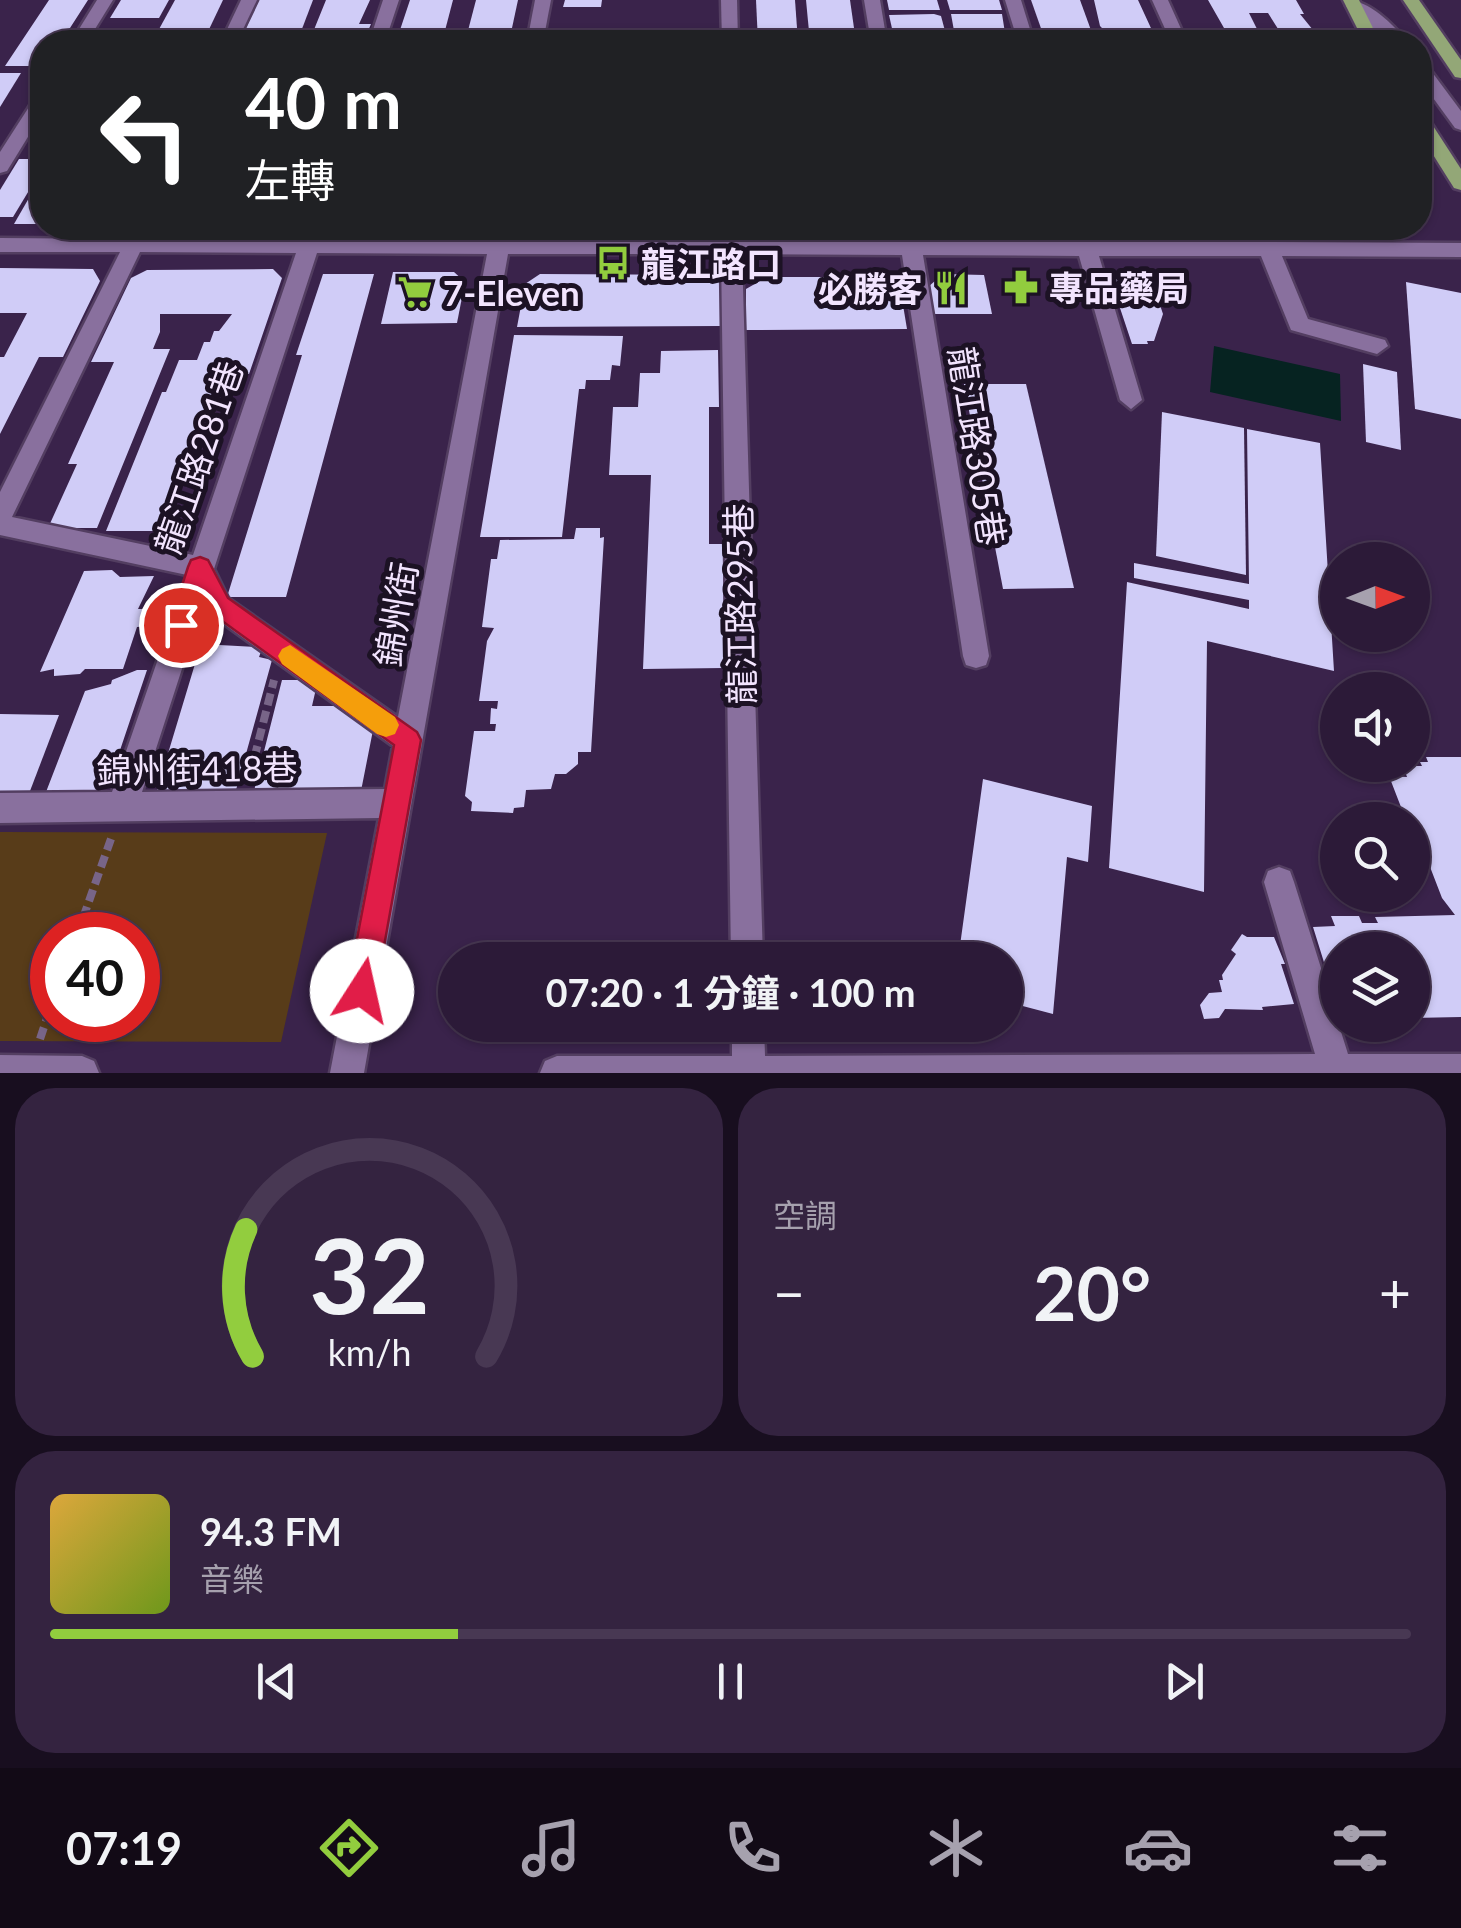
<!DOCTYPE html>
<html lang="zh-TW">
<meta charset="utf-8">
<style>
:root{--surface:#2c1a38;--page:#342340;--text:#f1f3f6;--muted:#a6a1ae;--line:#483853;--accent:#92cd3e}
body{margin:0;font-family:Lato,"Noto Sans TC",sans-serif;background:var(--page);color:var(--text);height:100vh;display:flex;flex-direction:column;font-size:38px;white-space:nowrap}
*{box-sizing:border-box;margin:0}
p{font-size:32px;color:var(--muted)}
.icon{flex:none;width:55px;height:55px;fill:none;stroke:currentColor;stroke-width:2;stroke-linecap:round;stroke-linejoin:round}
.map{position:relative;height:1073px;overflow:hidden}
.side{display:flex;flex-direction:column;gap:15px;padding:15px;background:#180e1f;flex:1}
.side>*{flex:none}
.guide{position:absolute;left:30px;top:30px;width:1402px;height:210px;border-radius:40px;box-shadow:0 2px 8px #0004,0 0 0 2px var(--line);background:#202124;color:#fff;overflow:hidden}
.needle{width:65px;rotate:89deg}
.fabs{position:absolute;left:1320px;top:542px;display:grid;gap:20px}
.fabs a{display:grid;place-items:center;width:110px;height:110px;border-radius:50%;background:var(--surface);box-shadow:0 2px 8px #0004,0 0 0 2px var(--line);font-size:50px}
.speed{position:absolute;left:30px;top:912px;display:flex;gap:20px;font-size:50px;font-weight:700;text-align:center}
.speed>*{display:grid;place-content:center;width:130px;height:130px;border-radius:50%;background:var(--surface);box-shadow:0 2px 8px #0004,0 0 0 2px var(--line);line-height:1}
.speed .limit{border:15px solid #d22;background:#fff;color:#111}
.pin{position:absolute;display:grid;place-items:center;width:85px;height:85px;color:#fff;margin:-42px;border:5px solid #fff;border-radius:50%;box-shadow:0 2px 10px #0007}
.me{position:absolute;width:110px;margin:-55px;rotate:10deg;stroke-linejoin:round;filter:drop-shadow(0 0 8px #0008)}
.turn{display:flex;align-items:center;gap:35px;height:210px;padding:0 50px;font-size:45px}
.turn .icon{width:130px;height:130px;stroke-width:2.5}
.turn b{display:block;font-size:70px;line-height:85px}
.big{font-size:75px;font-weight:700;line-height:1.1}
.side .tile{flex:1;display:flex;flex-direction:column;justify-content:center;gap:15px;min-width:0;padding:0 35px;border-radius:40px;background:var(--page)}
.side .dial{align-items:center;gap:0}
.dial svg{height:260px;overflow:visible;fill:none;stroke:var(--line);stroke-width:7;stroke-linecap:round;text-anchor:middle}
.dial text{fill:var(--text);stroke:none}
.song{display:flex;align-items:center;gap:30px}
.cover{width:120px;height:120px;border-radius:15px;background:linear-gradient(135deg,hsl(40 70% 55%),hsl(80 70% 35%))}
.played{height:10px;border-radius:5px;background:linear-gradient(90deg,var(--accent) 30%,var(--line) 30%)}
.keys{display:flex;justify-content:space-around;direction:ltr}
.heat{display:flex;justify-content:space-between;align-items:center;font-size:55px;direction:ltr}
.side .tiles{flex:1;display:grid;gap:15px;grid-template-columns:1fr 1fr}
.tile:last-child{grid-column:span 2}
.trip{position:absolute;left:438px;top:942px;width:585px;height:100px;border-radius:50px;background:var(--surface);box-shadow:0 2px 8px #0004,0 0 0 2px var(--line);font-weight:700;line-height:100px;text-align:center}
.tabs{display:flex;height:160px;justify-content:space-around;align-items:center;background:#120a16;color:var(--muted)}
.tabs .icon{width:70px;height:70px}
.tabs .on{color:var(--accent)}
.tabs b{font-size:45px;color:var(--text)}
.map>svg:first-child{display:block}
</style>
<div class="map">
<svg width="1461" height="1073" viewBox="0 0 1461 1073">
<rect width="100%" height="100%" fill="#3a234b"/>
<path fill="#583c19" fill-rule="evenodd" d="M0,832l327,1 -46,209 -281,-1zM52,935h86v85h-86z"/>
<path fill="#062321" d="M1214,346l126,28 1,47 -131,-29z"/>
<g fill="#d0ccf7">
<path d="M49,0h39l-27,42h-19v24h-37z"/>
<path d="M121,0h48l-10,18h-49z"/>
<path d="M175,0h48l-20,42h-51z"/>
<path d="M258,0h55l-16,42h-57z"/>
<path d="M326,0h44l-11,24h12l-3,7h-11l-4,11h-44z"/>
<path d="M410,0h43l-11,42h-46z"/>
<path d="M476,0h42l-9,42h-44z"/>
<path d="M565,0h37l-1,7h-38z"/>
<path d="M756,0h39l3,42h-40z"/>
<path d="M806,0h44l6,42h-46z"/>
<path d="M887,0h50l3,10h-51z"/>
<path d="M947,0h52l3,10h-52z"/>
<path d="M1031,0h49l12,33 -49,1z"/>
<path d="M1094,0h44l18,39h-3l1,3h-42l-2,-4h18l-2,-5h-19l-7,-7z"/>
<path d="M1208,0h88l8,14h-4l13,16 -33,2 -12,-19h-19l8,16 -33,-1z"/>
<path d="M934,14l7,2 7,26h-53l-6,-27z"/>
<path d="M951,14h51l3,19h4l3,9h-56z"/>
<path d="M571,30h40l-2,12h-40z"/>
<path d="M147,35l-4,7h-46l4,-6z"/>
<rect x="660" y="37" width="46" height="5"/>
<path d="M1043,37h47l2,5h-48z"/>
<path d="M0,73h21l-21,34z"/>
<path d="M19,159h23v10l-29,48h-13v-27z"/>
<path d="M33,191h9v33h-28z"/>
<path d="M0,268l93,1 7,12 -37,76h-24l-39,77v-77h4l23,-44h-27z"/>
<path d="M273,269l9,9 -33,96h-30l-59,157h-54l56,-139h4l13,-32h18l7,-18h6l4,-11h5l13,-17h-72v18l-7,17h17l-73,179h-49l29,-64h-9l46,-102h-23l40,-84 16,-8z"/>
<path d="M1123,271h30l11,15v19h-4l3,9 -9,27h-7l1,3h-16l-13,-39 -9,-26h16z"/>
<path d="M393,272h61l11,10 -8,41 -76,1z"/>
<path d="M323,274h51l-88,323h-59l75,-242h-6z"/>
<path d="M540,274l181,1 -1,51 -203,1 8,-43z"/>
<path d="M943,274l41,1 8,39h-58l-6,-27z"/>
<path d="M767,277h111l22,10 7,42 -161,1v-41z"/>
<path d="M1406,282l55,11v126l-46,-10z"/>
<path d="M514,335l109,1 -3,30 -8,-1 -2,15h-24l-1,9h-6l-17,148h-82z"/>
<path d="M718,350l1,57h-10v137h14l1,124 -81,1 8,-194h-42l4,-68h25l2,-34h20l1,-22z"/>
<path d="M1363,364l34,8 4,78 -35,-8z"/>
<path d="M964,384h62l48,204 -71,1z"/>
<path d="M1162,412l82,16 2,147 -90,-19z"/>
<path d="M1247,429l73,14 14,228 -127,-30 -3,251 -95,-24 18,-286 122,27v-9l-115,-22v-15l115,21z"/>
<path d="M576,528h24v10l4,-1 -13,215h-13v12l-12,10h-11l-4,15 -25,1 -2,17 -10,1 -1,5 -42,-2 1,-9 -7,-6 9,-65h21l1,-7h-6l1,-16 6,1 1,-8h-19l8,-60 7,-13 -12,-1 9,-68h6l3,-19 74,-1z"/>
<path d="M112,570l8,7 34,-1 -16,33h29l-6,16 -24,2 -14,42h-38l-5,5 -26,2v-7l-14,3 44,-101z"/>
<path d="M201,644l56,3 5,2 -3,8 13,3 -36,130h-79z"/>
<path d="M137,670h10l-38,113 -14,8 -49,1 39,-101 26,-7 1,-4z"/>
<path d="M282,680h36l-6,26h39l24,14 -14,71h-107z"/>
<path d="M0,714l59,1 -29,76h-30z"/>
<path d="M1426,757h35v260l-49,1v-68h-74l-1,54 -24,-77 22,-1 -4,-10h28l3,7h16l-3,-6 80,-2 -13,-17 -22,-57 -1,-7h5l-5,-12 -13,-2 -17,-44 18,1 -4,-11h19l-2,-4h8z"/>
<path d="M983,779l109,27 -4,56 -21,-5 -14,157 -42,-11 -1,11 -5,-1v-53h-47z"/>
<path d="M1242,934l5,3h27l11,27h-4l13,40 -32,3 1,3 -38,-1 -6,9 -15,1 -4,-14 9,-12 13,-1 -3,-12h4l-1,-5 14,-21 -5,-4z"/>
</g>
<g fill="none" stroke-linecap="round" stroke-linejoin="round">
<g stroke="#533e61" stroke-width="5">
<g id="minor">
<path d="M97,0h16l-26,42h-16z"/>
<path d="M241,0h16l-20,42h-16z"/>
<path d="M383,0h16l-14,42h-16z"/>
<path d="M535,0h16l-8,42h-16z"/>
<path d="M721,0h16l1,42h-16z"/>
<path d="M864,0h16l7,42h-16z"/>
<path d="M1005,0h16l13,42h-16z"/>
<path d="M1152,0h16l19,42h-16z"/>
<path d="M1346,0c23,0 47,24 61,42h-17l-44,-36z"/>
<path d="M1420,63l6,1 35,47v19l-6,-2 -35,-48z"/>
<path d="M42,95v19l-35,57 -7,2v-21l36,-56z"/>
<path d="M132,228h20l-5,11h154l4,-11h20l-4,11 169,1 2,-12h20l-2,12 211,1v-13h20v13h159l-2,-13h20l2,13 155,1 -4,-14h20l4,14h161l-6,-14h20l6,14 185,1v14l-179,-1 26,63 77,21 3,6 -11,8 -86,-24 -30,-74h-162l43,144 -11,9 -11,-9 -41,-144 -156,-1 66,401 -3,9 -10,3 -10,-3 -3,-9 -61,-401 -160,-1 21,706h-32l-10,-706h-213l-144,819h-34l49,-255 -379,5v-30l112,-1 75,-217 -187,-40v-43l120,-240h-120v-14l127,1zM140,252l156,1 -103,302 -181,-38zM317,253l170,1 -89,463 -170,-119 -14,-29zM204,601l6,13 183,132 -8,43 -243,3z"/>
<path d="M1279,867l11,4 4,11 54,172h113v19h-921l5,-12 12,-5h175v-31h32l1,31 550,-2 -51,-172 4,-11z"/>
<path d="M0,1055l82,1 12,5 5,12h-99z"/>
</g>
</g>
<g stroke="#533e61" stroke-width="5">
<g id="major">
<path d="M1343,0h16l21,42h-16z"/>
<path d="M1403,0h16l42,60v18l-6,-1z"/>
<path d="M1420,113l6,2 35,54v21l-7,-2 -34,-54z"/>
</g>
</g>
<g stroke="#786588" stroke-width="8" stroke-dasharray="12 6" stroke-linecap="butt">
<path d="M250,775l24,-95"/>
<path d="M77,935l35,-99"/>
<path d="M40,1039l12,-36"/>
</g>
<use href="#minor" fill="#89709e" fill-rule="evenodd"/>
<use href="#major" fill="#93a777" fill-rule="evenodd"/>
</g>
<path fill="#e11d48" stroke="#92132f" stroke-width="2.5" d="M200,557l8,3 20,38 189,134 4,8 -45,251 -4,10 -10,5 -11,-5 -4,-10 47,-246 -183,-132 -9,-17 -12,37 -9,3 -9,-3 -3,-8 19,-58 3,-7z"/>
<path fill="#f59e0b" d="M290,645l105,72 4,8 -4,9 -9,3 -9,-3 -95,-70 -4,-8 4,-7z"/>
<defs>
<g id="bus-bare" transform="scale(2.7)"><path d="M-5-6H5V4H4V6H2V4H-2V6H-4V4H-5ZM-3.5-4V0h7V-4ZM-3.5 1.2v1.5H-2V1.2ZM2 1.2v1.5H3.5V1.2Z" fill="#92cd3e" stroke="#1c1224" stroke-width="2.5" paint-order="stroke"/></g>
<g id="pharmacy-bare" transform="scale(2.7)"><path d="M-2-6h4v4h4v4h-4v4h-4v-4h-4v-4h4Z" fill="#92cd3e" stroke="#1c1224" stroke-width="2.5" paint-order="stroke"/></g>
<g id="restaurant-bare" transform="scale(2.7)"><path d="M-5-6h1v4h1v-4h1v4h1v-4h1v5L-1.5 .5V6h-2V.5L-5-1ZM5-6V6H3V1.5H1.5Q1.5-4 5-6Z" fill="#92cd3e" stroke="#1c1224" stroke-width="2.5" paint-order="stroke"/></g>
<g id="supermarket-bare" transform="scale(2.7)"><path d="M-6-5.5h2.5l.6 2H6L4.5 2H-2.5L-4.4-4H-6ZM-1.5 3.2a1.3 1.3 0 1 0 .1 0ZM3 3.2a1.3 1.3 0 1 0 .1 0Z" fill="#92cd3e" stroke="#1c1224" stroke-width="2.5" paint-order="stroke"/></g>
</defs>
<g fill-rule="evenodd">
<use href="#bus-bare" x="613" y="263"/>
<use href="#pharmacy-bare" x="1021" y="287"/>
<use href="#restaurant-bare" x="951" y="288"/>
<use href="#supermarket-bare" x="415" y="292"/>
</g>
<g text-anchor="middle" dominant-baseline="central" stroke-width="10" stroke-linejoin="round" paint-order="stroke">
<g font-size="35" font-weight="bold" fill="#f2e4fe" stroke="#1c1224" text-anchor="start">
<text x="641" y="263">龍江路口</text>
<text x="1049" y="287">專品藥局</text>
<text x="923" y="288" text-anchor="end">必勝客</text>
<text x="443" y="292">7-Eleven</text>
</g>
<g font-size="35" fill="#f2e4fe" stroke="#1c1224">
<text transform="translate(978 446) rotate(81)">龍江路305巷</text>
<text transform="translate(198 457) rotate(-71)">龍江路281巷</text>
<text transform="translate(739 604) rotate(-91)">龍江路295巷</text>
<text transform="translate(395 614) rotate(-80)">錦州街</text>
<text transform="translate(197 768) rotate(-1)">錦州街418巷</text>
</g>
</g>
</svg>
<div class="fabs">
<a><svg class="needle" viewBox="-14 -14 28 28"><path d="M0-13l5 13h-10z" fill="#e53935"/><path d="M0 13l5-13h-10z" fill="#a6a1ae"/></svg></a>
<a><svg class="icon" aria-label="sound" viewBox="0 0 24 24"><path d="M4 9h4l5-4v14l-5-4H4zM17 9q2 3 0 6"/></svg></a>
<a><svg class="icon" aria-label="search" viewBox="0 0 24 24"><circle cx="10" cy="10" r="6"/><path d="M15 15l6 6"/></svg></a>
<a><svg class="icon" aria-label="layers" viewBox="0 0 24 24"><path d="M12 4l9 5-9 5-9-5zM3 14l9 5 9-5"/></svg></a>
</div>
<div class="speed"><div class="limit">40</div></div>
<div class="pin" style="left:181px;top:625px;background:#d93025"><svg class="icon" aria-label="arrive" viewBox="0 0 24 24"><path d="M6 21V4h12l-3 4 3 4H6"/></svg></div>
<svg class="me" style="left:362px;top:991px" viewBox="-20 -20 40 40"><circle r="19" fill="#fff"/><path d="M0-13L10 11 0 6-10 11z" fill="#e11d48"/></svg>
<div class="trip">07:20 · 1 分鐘 · 100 m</div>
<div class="guide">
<div class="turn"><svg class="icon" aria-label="left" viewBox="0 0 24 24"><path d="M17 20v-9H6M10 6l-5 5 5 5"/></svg><div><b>40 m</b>左轉</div></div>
</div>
</div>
<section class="side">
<div class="tiles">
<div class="tile dial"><svg viewBox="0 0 100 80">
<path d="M14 69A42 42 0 1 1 86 69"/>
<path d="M14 69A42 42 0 0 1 12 30" stroke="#92cd3e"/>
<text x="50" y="56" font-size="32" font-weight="700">32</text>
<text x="50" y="72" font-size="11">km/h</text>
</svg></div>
<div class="tile"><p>空調</p>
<div class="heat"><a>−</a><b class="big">20°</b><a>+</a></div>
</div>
<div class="tile">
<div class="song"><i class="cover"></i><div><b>94.3 FM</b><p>音樂</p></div></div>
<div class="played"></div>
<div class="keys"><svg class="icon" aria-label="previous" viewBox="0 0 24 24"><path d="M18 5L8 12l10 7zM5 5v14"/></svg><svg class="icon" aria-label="pause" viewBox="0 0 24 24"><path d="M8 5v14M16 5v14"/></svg><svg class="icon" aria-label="next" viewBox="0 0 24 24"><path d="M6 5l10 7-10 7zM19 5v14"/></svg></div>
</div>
</div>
</section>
<nav class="tabs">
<b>07:19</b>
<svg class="icon on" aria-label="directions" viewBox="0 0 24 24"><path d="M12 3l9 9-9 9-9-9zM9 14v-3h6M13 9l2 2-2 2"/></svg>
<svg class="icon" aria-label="music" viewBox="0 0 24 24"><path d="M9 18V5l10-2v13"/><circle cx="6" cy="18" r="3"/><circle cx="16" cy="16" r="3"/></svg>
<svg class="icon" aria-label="phone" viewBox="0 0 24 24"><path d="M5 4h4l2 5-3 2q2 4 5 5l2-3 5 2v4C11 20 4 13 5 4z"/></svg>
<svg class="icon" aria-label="climate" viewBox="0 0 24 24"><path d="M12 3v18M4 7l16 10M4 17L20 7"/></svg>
<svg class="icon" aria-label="car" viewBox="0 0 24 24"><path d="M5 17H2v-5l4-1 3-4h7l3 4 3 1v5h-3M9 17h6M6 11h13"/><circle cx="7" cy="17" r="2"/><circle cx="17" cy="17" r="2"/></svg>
<svg class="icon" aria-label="filters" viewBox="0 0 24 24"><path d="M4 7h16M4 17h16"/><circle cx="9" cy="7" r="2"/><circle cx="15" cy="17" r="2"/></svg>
</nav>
